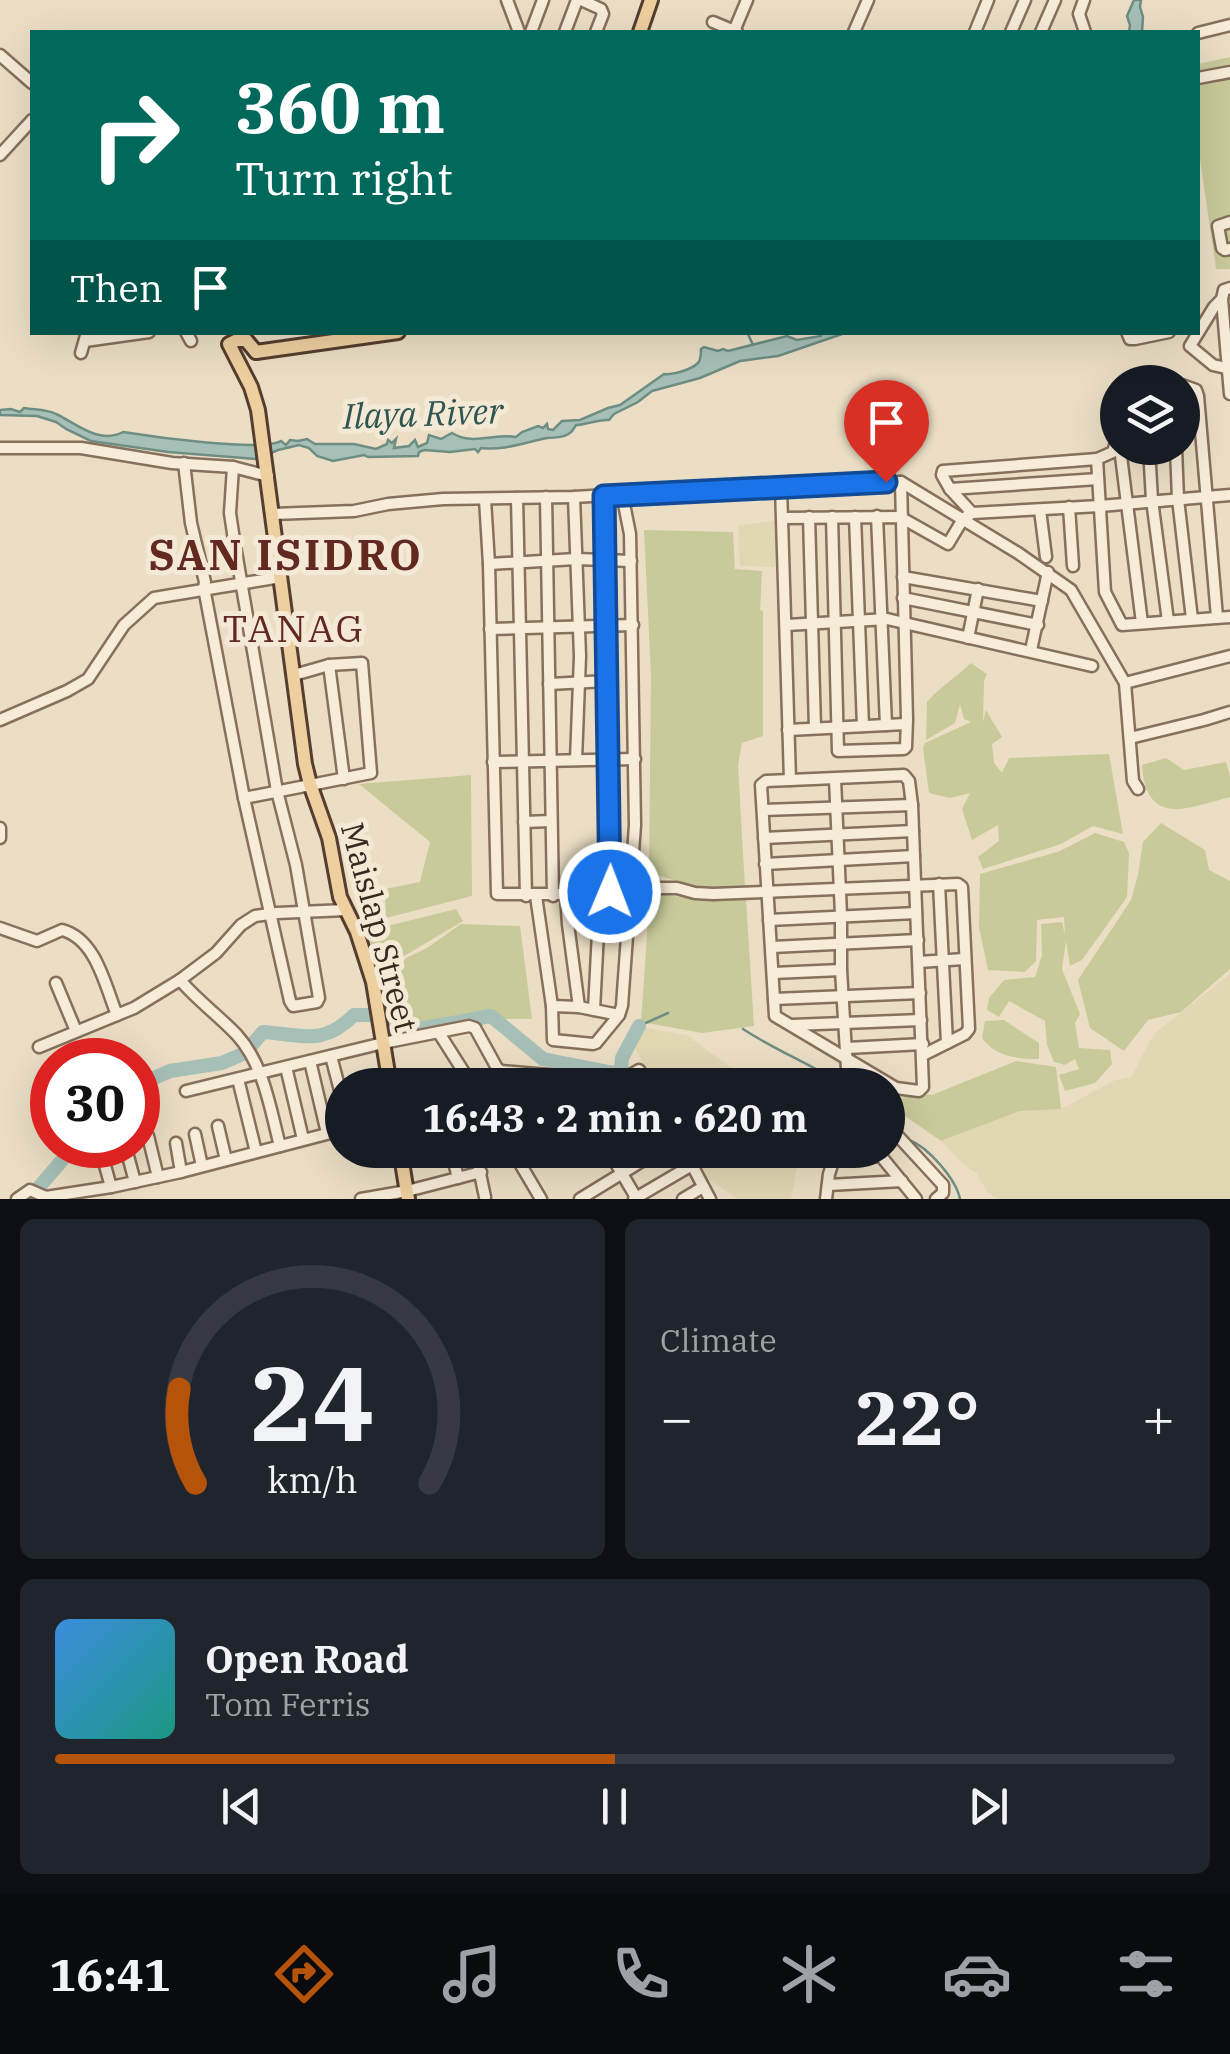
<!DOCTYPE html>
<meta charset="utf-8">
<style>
:root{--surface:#171b24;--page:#20242c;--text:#f1f3f6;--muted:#9ea1a6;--line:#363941;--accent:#b45309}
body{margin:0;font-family:"IBM Plex Serif",serif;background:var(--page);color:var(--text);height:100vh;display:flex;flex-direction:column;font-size:38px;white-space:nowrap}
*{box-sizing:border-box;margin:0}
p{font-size:32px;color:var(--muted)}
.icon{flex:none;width:55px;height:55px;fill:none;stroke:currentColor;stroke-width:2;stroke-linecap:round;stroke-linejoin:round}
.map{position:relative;height:1199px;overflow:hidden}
.sheet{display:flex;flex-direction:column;gap:20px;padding:20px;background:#0d0f14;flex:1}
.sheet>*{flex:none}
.guide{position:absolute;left:30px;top:30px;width:1170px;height:305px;border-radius:0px;box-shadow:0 10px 40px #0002;background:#00695c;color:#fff;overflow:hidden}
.tools{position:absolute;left:1100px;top:365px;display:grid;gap:20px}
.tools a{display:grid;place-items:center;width:100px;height:100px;border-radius:50%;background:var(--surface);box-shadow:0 10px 40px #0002;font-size:50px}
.speed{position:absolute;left:30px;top:1038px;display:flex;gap:20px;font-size:50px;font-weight:700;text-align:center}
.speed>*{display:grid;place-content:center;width:130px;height:130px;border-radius:50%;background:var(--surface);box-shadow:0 10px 40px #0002;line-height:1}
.speed .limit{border:15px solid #d22;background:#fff;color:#111}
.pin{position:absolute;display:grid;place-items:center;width:85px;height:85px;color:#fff;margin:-102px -42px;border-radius:50% 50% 50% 0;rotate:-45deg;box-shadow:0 0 10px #0007}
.pin .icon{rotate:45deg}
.me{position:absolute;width:110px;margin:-55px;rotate:1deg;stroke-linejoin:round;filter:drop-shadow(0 0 8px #0008)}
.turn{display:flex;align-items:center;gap:35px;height:210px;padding:0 40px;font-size:45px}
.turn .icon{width:130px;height:130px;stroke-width:2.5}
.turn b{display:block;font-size:70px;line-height:85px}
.then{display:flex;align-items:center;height:95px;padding:0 40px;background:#0003;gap:20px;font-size:38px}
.big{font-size:75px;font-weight:700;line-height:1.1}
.sheet .tile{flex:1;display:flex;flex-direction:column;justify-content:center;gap:15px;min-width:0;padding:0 35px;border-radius:15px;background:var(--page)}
.sheet .dial{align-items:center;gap:0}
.dial svg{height:260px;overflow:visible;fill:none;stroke:var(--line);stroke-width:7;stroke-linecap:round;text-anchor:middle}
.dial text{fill:var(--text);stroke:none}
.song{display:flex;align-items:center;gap:30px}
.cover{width:120px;height:120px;border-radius:15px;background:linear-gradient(135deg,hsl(210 70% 55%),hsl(170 70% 35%))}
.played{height:10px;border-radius:5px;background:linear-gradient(90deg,var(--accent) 50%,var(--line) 50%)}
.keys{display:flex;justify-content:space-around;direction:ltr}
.heat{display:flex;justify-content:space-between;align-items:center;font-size:55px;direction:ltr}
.sheet .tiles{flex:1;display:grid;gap:20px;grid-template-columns:1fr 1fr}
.tile:last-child{grid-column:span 2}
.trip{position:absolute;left:325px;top:1068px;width:580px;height:100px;border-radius:50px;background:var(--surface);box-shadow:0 10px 40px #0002;font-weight:700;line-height:100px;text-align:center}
.tab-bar{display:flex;height:160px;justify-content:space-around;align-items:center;background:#090b0e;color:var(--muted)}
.tab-bar .icon{width:70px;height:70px}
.tab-bar .on{color:var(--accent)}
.tab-bar b{font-size:45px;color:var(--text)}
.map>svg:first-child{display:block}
</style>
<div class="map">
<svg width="1230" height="1199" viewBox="0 0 1230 1199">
<rect width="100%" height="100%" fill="#ecdec5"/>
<g fill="#e2d7b3">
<path d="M777,520l-2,47 -35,-1 -2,-40z"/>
<path d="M1230,974v225h-233l-10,-7 -10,-18 -14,-10 -22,-23 79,-30 41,-2 54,-29 16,-3 23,-43z"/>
<path d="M642,1027l45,8 44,33v17h-76l-22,-40z"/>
<path d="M691,1150l109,2 -9,47h-53l-32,-21z"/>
</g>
<g fill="#c8ca9a">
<path d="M1230,57v212h-14l-18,-124v-81z"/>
<path d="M644,530l89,2 2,37 27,2 -2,39 3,1v125l-21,7 -4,22 7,123h-49l-47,-16 2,-196z"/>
<path d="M971,663l16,11 -3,7 -1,41 3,-12 16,27 -10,7 2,19 8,10 7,-15 100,-4 14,80 -30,-8 -32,18 -78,25 -5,-12 21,-16 -1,-16 -26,15 -10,-31 8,-16 -20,5 -21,-5 -6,-45 2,-5 46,-21 -7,-3 -4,-15 -5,19 -29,17 1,-38c13,-15 29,-25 44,-39z"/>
<path d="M1166,758l18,12 42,-8 4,14v21c-42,11 -84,31 -88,-32z"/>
<path d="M471,775l1,121 -86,22 -1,-29 35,-7 10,-40 -71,-58z"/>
<path d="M1161,823l44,27 4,20 21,11v88l-49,43 -33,8 -24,31 -34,-23 -12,-48 53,-80 7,-25 5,-33z"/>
<path d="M1095,833l29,9 5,11 -2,44 -45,63 -12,6 -4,-25 -4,28 18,45 -5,9 4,25 31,2 2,14 -17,19 -30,8 -6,-16 20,-6 -4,-10 -10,6 -11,-3 -7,-17 -2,-24 -36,-20 -10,16 -12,-7 2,-12 15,-18 31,-3 7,-22 -1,-31 21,-2 3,13 -1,-18 -27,3 -1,41 -11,11 -37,-2 -9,-43 1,-53 80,-23z"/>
<path d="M650,893l47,6h49l8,127 -52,7 -61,-11z"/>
<path d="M456,909l7,12 -84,50 -12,-40z"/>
<path d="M461,924l59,2 12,93h-66l-52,12 -25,-6 -10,-53 19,-3 8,-11 21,-10z"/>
<path d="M1004,1020l35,23v16c-22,0 -43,-2 -57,-21l3,-17z"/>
<path d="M1016,1061l40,6 5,42 -41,2 -79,30 -52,-36 23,-12 20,2z"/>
</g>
<g fill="#a7c0b7" stroke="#6e8e84" stroke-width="2.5">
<path d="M1134,0h7l-1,7 3,10 -1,15h-13l1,-7 -3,-9z"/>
<path d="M822,333h23l-67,23 -38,5 -40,17 -48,13 -14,11 -24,12 -5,6c-12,-1 -22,5 -33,5 -4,6 -4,8 -12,11 -2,1 -14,2 -17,2 -22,4 -43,13 -66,10l-3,4 -3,-3 -25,3 -26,-2 -5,2 -1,4 -50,1 -4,-2 -31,6 -16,-5 -8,-8 -10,-3 -21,5 -21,9 -89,-7 -77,-11 -25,-12 -10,-7 -19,-6 -37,-1v-5l11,-1 9,3 4,-4c10,2 22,1 32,6 20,9 43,31 67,18 31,5 139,20 158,9l5,4 4,-5 8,1 9,-2 8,5h39l22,5 11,-5 1,-4 4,3 4,-4 -2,9 15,-2 6,-6 3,7 9,-4 2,-8 12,4 11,-6c21,13 42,0 64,4l6,-5 16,-6 5,2 4,-4 1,5 5,1 9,-9 18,-1 28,-12 12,-3 44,-31c8,1 27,-4 34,-11 3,-3 3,-10 3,-14l3,-2 14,4 5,-2 5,2 59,-15 10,4 24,-4z"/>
</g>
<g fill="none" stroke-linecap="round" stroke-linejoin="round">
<g stroke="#6e8e84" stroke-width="2.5">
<path d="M747,332l6,13"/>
<path d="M639,1026l29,-13"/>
<path d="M743,1029c32,21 67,35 99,55"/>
<path d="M909,1140c19,7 47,39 51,59"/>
</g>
<g stroke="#a7c0b7" stroke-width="14">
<path d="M389,1029l13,3 89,-16 52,43 71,14 7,-3 1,-12 17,-32"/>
<path d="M138,1085l32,-14 52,-8 23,-10 18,-21c40,3 60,14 91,-17h21"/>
<path d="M29,1199l46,-54"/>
</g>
<g stroke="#87705c" stroke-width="15">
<g id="minor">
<path d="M507,0l12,32"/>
<path d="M581,0l20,9 2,5 -7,18"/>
<path d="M1084,0l-5,14 6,18"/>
<path d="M713,22l24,10"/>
<path d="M734,31l13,-31"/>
<path d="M531,32l12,-32"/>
<path d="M565,32l12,-32"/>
<path d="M854,32l14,-32"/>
<path d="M975,32l13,-32"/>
<path d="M1011,32l14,-32"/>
<path d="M1041,32l14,-32"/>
<path d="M1198,33l32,-8"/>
<path d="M0,55l32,28"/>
<path d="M1198,78l32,-6"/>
<path d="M0,155l32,-35"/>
<path d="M1230,222l-12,4 4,22 3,2 5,-1"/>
<path d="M1230,288l-6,2 -2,9 8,95"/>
<path d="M1222,299l-8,8 -24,39 23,19 17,4"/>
<path d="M186,332l5,9"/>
<path d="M1127,332l3,7h5l34,-7"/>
<path d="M85,341l64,-9"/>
<path d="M81,353l6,-21"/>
<path d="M1144,382l14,-2 17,2"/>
<path d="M1182,385l14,5 2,6 19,221"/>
<path d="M0,448h81l91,15 61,4 35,9"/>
<path d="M1120,448l22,175"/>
<path d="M1149,448l3,52 16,121"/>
<path d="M1176,448l2,51 14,120"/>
<path d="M1097,459l8,133 17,33 108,-8"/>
<path d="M184,463l7,60 14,59 -1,6 40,210 46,203 3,5 24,-4 2,-4 -23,-133 -19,-74 -43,-251 -4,-27 3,-46"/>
<path d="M781,487l9,293"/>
<path d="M950,489l148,-10"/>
<path d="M603,495l7,397"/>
<path d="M546,497l7,399"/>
<path d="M574,497l6,159 -4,104"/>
<path d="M517,498l9,398"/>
<path d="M485,499l4,65 8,330h99l46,-2 8,-4h27l18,5 18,1 245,-10 4,3 7,142 -4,5 -42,21"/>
<path d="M1069,507l4,59"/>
<path d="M1040,510l6,47"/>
<path d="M972,513l-22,-24 -8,-14 1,-4 154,-12 16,-7 5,-17"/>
<path d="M273,514l81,-3 34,-7 55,-5 131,-2 170,-10 157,-5 117,71 53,37 54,93 8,98 5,8"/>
<path d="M877,516l9,209"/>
<path d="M809,517l6,211"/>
<path d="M832,517l6,234 66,-2 2,-2 1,-28 -6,-237"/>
<path d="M855,517l8,209"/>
<path d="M783,518l117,-1 48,27 15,-25 9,-6 128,-7 130,-11"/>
<path d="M489,564l87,-5 55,2"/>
<path d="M903,577l139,24"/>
<path d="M903,598l135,27"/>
<path d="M787,625l100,-6 205,47"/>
<path d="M490,629l143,-4"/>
<path d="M968,638l10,-49"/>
<path d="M1031,650l17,-78"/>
<path d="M329,665l15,114"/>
<path d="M1125,683l105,-27"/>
<path d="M549,684l59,-3"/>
<path d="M0,720l67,-29 21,-12 36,-54 30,-27 127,-21"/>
<path d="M788,730l118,-6"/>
<path d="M1130,738l74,-18 26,-8"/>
<path d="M493,762l142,-3"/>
<path d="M904,775l5,6 3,24 11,282 -4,4 -23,-3 -121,-72 -14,-231 5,-4 24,-1z"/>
<path d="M835,779l6,136v55l7,115"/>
<path d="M244,798l127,-25 -9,-110 -33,2 -35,10"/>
<path d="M763,810l149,-5"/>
<path d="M524,822l27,-1"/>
<path d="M0,828v10"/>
<path d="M764,838l149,-7"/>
<path d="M765,864l149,-8"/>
<path d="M939,884l8,159"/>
<path d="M566,895l2,29 11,83"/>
<path d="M536,896l16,110 27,1 40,8"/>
<path d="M769,920l147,-7"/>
<path d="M0,928l37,13 25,-11c34,9 43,55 55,85"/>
<path d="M772,947l146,-7"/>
<path d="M919,962l45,-3"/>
<path d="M773,973l68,-3"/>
<path d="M180,980c17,20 39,36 57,55 27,30 33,73 43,111"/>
<path d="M56,983l20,48"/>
<path d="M774,999l146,-6"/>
<path d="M552,1006l1,34 40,4 3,-1 23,-28 3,-9 13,-181 -5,-291 -8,-40"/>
<path d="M594,1010l6,-117"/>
<path d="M792,1025l129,-5"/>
<path d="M439,1033l33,52"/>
<path d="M39,1047l95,-39 46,-28 36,-27 25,-28 14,-9 22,-3 69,-3"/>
<path d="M847,1048l76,-4"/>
<path d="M331,1056l11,42"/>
<path d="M310,1061l17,72"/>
<path d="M286,1067l17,72"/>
<path d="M238,1079l18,73"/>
<path d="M492,1085l19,-12"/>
<path d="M613,1085l26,-15 10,15"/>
<path d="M186,1091l197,-48 86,-17 6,2 22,40 4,3 59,5 8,9"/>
<path d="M218,1126l8,34"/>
<path d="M888,1128l9,7 46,50v8l-7,6"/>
<path d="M195,1134l7,32"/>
<path d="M148,1136l10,41"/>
<path d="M176,1143l5,29"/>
<path d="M451,1150l7,28"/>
<path d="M475,1150l10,47"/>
<path d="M512,1150l29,49"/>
<path d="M608,1150l29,49"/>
<path d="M684,1150l26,49"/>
<path d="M876,1150l40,49"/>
<path d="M128,1156l7,26"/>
<path d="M834,1160l47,-4"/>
<path d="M104,1162l7,25"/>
<path d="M828,1185l74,-4"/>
<path d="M17,1199l13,-9 16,7 65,-10 70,-15 161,-42"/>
<path d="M361,1199l46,-8 74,-19"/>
<path d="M580,1199l80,-49"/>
<path d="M634,1199l58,-34"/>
<path d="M683,1199l20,-12"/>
<path d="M826,1199l3,-25 8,-24"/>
</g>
</g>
<g stroke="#553e30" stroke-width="18">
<g id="major">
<path d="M640,32l11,-32"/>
<path d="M256,352l-10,-12h-9l-8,4 22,43 7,23 47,354 5,20 19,54 11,59 17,35 16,50 17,103"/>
<path d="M256,352l142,-20"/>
<path d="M400,1150l8,49"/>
</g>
</g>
<use href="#minor" stroke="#f7ecd8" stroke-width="10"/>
<use href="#major" stroke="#eecf9f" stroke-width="12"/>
</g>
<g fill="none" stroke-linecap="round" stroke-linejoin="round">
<g stroke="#114b97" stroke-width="25">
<path id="route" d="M610,892l-6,-396 282,-14"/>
</g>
<use href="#route" stroke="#1a73e8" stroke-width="18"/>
</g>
<g text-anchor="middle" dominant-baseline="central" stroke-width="10" stroke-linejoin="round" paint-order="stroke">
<g font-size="32" fill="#37291f" stroke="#f4e9d5">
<text transform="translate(380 927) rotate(75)">Maislap Street</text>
</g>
<g font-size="35" font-style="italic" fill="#2f5651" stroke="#f4e9d5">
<text transform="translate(423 413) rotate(-2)">Ilaya River</text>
</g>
<g font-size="38" letter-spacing="2.5" fill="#622920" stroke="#f4e9d5">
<text x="294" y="627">TANAG</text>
</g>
<g font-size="42" font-weight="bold" letter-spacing="2.5" fill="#622920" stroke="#f4e9d5">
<text x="286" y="554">SAN ISIDRO</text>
</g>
</g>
</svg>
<div class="tools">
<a><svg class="icon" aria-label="layers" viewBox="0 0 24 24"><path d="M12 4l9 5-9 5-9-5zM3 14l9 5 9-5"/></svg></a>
</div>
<div class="speed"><div class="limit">30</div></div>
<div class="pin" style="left:886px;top:482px;background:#d93025"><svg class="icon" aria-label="arrive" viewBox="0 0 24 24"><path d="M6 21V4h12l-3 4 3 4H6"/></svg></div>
<svg class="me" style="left:610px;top:892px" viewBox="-20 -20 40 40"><circle r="17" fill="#1a73e8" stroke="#fff" stroke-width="3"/><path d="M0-11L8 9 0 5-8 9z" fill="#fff"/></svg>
<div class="trip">16:43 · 2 min · 620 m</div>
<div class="guide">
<div class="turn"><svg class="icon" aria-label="right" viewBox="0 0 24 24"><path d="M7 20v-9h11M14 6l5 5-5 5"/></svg><div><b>360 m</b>Turn right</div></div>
<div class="then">Then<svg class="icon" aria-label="arrive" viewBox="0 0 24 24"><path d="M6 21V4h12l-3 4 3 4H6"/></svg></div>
</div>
</div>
<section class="sheet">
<div class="tiles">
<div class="tile dial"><svg viewBox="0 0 100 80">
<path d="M14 69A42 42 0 1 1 86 69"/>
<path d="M14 69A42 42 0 0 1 9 40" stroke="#b45309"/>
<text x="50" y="56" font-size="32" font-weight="700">24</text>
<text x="50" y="72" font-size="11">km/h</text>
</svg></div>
<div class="tile"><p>Climate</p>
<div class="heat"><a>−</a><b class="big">22°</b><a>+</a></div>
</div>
<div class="tile">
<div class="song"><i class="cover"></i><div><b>Open Road</b><p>Tom Ferris</p></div></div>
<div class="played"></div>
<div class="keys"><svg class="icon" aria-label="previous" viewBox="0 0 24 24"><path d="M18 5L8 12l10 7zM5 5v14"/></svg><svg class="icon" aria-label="pause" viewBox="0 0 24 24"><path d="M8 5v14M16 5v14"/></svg><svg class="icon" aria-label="next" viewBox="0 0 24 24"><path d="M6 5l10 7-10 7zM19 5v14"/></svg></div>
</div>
</div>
</section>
<nav class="tab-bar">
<b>16:41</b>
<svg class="icon on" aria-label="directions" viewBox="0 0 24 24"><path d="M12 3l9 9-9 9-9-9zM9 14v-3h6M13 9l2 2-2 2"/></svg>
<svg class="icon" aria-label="music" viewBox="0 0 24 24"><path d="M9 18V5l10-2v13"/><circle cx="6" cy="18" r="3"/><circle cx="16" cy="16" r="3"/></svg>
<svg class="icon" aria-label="phone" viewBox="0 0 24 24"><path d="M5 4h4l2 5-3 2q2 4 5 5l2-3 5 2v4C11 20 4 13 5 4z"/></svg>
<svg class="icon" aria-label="climate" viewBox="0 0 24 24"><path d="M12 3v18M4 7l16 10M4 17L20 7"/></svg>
<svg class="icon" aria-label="car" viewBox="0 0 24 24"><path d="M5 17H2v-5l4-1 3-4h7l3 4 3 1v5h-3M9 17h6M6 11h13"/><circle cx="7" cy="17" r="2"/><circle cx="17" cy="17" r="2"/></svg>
<svg class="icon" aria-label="filters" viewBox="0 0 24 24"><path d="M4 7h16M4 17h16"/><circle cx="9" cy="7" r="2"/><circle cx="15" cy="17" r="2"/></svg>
</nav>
